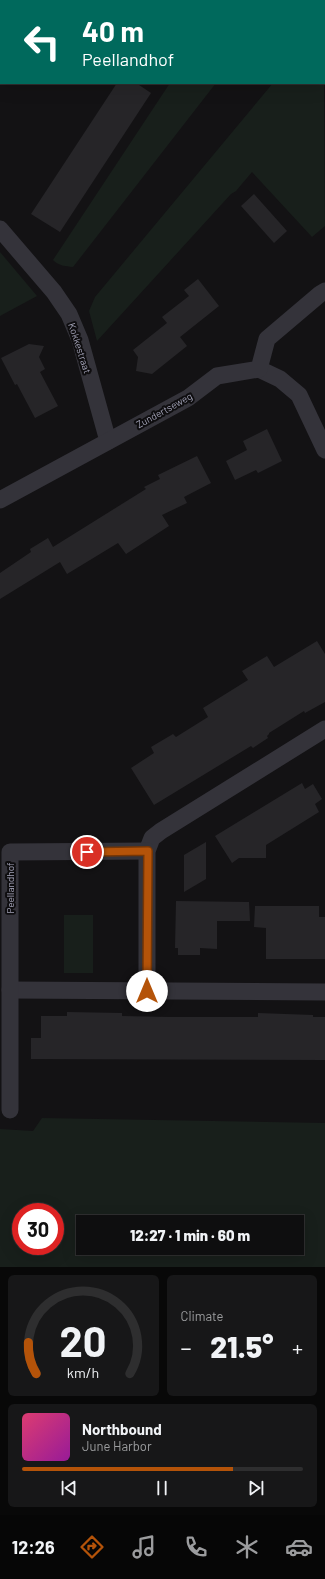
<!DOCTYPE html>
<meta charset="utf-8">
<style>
:root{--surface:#0e0e0f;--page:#171718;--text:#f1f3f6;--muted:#9b9c9e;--line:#2e2e2f;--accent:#b45309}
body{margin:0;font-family:Barlow,sans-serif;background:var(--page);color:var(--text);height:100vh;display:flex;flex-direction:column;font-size:15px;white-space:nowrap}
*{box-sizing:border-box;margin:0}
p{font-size:13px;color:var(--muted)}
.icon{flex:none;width:22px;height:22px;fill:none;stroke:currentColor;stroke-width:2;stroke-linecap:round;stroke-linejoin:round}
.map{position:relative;height:1267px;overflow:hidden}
.sheet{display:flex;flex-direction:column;gap:8px;padding:8px;background:#080808;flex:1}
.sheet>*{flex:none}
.guide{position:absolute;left:0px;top:0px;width:325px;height:84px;box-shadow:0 4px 16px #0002,0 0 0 1px var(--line);background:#00695c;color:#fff;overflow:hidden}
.speed{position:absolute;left:12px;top:1203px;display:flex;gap:8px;font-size:20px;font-weight:700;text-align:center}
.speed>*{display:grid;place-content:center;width:52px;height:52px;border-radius:50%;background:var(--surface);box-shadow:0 4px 16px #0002,0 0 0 1px var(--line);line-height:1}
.speed .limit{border:6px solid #d22;background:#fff;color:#111}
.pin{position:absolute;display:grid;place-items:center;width:34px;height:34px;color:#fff;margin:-17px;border:2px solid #fff;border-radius:50%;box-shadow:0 1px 4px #0007}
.me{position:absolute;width:44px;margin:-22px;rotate:0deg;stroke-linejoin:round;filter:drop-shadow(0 0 3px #0008)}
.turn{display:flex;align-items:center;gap:14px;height:84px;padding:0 16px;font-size:18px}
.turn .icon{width:52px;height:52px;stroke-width:2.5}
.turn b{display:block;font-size:28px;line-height:34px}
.big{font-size:30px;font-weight:800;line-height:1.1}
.sheet .tile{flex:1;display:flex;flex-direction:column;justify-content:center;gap:6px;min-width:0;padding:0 14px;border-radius:6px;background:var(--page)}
.sheet .dial{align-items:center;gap:0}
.dial svg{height:104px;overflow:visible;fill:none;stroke:var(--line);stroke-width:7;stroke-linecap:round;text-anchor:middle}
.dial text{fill:var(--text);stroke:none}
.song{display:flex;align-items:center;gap:12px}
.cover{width:48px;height:48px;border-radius:6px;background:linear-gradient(135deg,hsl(340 70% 55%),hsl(300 70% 35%))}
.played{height:4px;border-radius:2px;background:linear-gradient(90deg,var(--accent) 75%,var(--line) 75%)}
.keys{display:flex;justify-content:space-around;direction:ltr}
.heat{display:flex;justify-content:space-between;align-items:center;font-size:22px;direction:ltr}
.sheet .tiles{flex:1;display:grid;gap:8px;grid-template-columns:1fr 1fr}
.tile:last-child{grid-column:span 2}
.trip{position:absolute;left:76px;top:1215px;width:228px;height:40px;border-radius:0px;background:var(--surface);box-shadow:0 4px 16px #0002,0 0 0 1px var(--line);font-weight:800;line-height:40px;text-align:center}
.dock{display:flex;height:64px;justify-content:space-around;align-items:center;background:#060606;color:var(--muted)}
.dock .icon{width:28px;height:28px}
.dock .active{color:var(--accent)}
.dock b{font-size:18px;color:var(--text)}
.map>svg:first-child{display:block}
</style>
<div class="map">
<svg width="325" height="1267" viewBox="0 0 325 1267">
<rect width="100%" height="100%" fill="#131214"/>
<g fill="#181f1b" fill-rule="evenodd">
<path d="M0,0h79l3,1h-81v17z"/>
<path d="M150,0h132l-128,1z"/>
<path d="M324,80l1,146 -13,11 -60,-65 -16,19 -5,3 -134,147 -8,-30 6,-14 178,-214h51z"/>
<path d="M170,83h46l-143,184c-8,-1 -14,-1 -20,-7z"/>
<path d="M0,252l37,44 -37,20z"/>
<rect x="64" y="915" width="29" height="58"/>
<path d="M42,1118l283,5v144h-325v-138l33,2zM21,1212h34v34h-34zM83,1222h214v26h-214z"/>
</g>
<g fill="#262528">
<path d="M117,83h19l15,10 -91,139 -29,-18z"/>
<path d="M254,194l33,37 -13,12 -33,-37z"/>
<path d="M198,279l21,27 -39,31 7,9 -35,28 -16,-3 2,-14 -5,-7 34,-27 -5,-6 27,-21 -5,-6z"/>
<path d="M29,344l15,2 -5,11 6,12 -5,3 18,34 -23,12 -18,-34 -2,1 -14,-27z"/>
<path d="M267,429l15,32 -24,12 -2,-3 -21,10 -9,-19 21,-11 -4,-9z"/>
<path d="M197,456l14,27 -27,14 3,6 -25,12 7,11 -43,28 -8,-11 -51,31 -7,-12 -60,37v-26l31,-21 -1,-3 18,-11 5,9 93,-58 -2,-2 16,-8 -2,-4z"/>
<path d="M317,641l8,13v48l-20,11 -1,-2 -35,22v1l-2,2 1,2 -15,10 -2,-2 -97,59 -23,-37 23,-15 -3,-6 22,-13 3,3 32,-20 -5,-9 45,-28 -6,-9 25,-15 7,11z"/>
<path d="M302,783l3,6 8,-5 9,15 -7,5 4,8 -53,33v13h-27l-7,5 -17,-27z"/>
<path d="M206,842v37l-22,13v-37z"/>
<path d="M176,901l73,1 1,19h-33v28l-17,-1v7h-22v-7h-3z"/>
<path d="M255,906h64v11h6v42h-59v-31l-12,-1z"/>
<path d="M67,1012l55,1v3l47,1h89v-4l55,2v2h12v43l-294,-1v-21h10v-22h26z"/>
</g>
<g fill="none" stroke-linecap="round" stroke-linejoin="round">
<g stroke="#34333a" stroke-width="17">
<path d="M0,229l54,63 15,22 11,26 28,101"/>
<path d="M259,369l21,10 19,16 26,55"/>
<path d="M0,500l188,-102 29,-22 42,-7 8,-30 53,-45 5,-3"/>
<path d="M10,990l315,2"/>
<path d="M147,991v-140l5,-13 9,-7 164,-102"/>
<path d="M10,1110v-258l137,-1"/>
</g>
</g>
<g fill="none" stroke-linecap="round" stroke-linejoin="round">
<g stroke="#753606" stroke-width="10">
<path id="route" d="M87,852l61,-1 -1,140"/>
</g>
<use href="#route" stroke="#b45309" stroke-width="7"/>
</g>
<g text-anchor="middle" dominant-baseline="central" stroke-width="4" stroke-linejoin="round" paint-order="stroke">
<g font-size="10" fill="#a2a2b6" stroke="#0e0d0f">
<text transform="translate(80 348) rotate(72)">Kokkestraat</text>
<text transform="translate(164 410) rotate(-29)">Zundertseweg</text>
<text transform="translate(10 888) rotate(-90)">Peellandhof</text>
</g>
</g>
</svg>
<div class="speed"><div class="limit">30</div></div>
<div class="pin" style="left:87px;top:852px;background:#d93025"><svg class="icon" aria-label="arrive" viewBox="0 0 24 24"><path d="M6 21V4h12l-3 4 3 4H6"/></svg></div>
<svg class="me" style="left:147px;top:991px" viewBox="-20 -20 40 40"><circle r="19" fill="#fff"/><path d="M0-13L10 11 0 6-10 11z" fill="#b45309"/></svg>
<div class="trip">12:27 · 1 min · 60 m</div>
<div class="guide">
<div class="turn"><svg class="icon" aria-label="left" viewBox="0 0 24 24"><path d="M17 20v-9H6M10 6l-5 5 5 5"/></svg><div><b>40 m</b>Peellandhof</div></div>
</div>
</div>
<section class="sheet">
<div class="tiles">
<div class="tile dial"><svg viewBox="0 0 100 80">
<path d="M14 69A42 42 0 1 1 86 69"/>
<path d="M14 69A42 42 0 0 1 8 45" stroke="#b45309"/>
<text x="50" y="56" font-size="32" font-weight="700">20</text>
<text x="50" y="72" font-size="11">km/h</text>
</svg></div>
<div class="tile"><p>Climate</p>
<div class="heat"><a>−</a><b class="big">21.5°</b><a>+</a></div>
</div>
<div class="tile">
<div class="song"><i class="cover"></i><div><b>Northbound</b><p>June Harbor</p></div></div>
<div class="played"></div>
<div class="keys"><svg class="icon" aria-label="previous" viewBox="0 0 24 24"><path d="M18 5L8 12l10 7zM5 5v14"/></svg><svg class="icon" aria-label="pause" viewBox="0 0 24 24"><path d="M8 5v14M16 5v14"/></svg><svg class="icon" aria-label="next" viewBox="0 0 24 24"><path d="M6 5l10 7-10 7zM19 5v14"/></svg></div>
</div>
</div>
</section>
<nav class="dock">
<b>12:26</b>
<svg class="icon active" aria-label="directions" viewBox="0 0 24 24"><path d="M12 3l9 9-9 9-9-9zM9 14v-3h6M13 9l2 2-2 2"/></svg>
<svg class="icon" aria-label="music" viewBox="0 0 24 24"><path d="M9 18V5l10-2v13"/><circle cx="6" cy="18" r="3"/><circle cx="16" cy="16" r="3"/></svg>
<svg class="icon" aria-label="phone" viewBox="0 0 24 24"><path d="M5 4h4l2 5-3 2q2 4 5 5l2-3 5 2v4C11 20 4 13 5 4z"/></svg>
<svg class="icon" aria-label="climate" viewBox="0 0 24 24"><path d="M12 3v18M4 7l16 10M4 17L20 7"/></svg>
<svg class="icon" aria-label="car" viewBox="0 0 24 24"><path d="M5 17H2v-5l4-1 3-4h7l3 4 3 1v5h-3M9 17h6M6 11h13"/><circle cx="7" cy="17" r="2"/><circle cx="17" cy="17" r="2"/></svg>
</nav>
